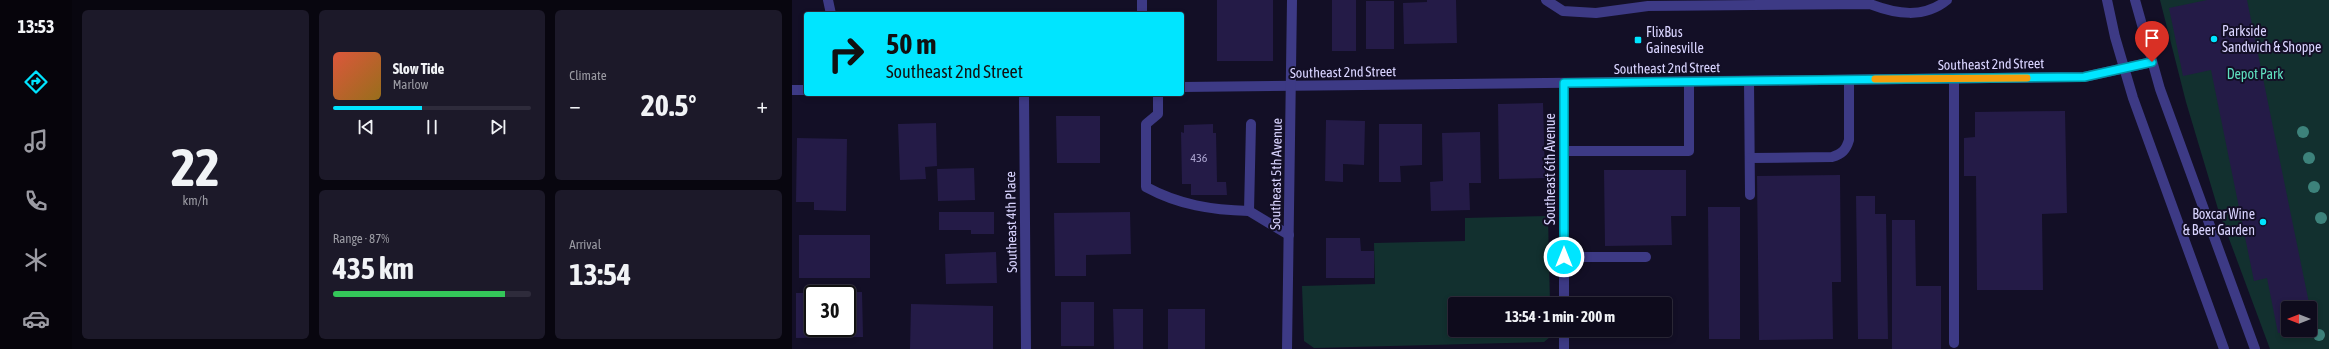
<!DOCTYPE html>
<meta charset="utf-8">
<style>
:root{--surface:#0e0b1c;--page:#1c1929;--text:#f1f3f6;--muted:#9b9ba3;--line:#2e2b3b;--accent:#00e5ff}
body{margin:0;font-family:"Asap Condensed",sans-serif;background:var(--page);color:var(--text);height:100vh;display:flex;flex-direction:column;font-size:15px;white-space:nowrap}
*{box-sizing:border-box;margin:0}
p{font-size:13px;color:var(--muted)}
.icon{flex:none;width:22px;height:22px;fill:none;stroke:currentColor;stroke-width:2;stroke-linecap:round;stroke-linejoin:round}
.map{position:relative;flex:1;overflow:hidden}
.panel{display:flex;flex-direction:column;gap:10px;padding:10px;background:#08060f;width:720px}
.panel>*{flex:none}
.hud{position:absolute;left:12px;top:12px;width:380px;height:84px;border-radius:4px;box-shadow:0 2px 6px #0003,0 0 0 1px var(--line);background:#00e5ff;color:#111;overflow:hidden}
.needle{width:26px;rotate:270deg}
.buttons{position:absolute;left:1489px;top:301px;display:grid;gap:8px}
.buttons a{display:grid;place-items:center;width:36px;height:36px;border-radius:4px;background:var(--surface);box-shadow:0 2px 6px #0003,0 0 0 1px var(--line);font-size:20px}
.speed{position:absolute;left:12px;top:285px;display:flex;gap:8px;font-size:20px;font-weight:700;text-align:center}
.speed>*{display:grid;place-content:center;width:52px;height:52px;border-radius:50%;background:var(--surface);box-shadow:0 2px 6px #0003,0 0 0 1px var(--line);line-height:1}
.speed .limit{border:2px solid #111;border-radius:6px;background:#fff;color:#111}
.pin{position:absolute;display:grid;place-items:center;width:34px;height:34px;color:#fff;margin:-41px -17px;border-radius:50% 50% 50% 0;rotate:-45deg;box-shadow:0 0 4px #0007}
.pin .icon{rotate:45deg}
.me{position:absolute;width:44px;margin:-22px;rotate:0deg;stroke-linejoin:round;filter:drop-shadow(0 0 3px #0008)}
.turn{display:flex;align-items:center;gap:14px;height:84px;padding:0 16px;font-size:18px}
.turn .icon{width:52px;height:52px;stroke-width:2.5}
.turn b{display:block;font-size:28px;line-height:34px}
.big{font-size:30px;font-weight:700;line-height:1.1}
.panel .card{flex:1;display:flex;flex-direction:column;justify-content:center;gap:6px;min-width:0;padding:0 14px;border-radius:6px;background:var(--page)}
.panel .dial{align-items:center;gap:0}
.dial b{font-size:52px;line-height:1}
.song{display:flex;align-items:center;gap:12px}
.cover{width:48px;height:48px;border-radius:6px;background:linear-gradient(135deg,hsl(10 70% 55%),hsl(40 70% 35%))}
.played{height:4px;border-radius:2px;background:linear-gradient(90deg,var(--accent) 45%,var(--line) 45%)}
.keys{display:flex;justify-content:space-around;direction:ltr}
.heat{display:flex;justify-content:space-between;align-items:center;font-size:22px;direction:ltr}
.charge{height:6px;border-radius:3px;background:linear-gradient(90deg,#34c759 87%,var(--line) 0)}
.panel .tiles{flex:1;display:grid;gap:10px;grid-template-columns:repeat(3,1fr)}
.card:first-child{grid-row:span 2}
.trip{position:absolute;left:656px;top:297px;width:224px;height:40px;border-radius:4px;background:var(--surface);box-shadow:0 2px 6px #0003,0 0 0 1px var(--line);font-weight:700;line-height:40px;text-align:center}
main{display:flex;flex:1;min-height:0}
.tabs{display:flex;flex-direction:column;width:72px;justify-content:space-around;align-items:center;background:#06040b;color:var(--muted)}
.tabs .icon{width:28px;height:28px}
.tabs .current{color:var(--accent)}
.tabs b{font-size:18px;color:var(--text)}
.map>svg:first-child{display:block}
</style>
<main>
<nav class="tabs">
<b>13:53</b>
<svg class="icon current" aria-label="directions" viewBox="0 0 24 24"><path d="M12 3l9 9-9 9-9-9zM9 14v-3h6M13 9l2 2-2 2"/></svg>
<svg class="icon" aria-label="music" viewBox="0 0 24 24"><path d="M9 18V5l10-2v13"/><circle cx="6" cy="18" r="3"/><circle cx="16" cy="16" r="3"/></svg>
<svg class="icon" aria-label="phone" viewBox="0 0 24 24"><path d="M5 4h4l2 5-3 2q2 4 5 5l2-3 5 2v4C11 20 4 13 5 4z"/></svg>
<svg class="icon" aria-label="climate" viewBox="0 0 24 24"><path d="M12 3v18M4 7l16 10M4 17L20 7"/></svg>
<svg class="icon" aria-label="car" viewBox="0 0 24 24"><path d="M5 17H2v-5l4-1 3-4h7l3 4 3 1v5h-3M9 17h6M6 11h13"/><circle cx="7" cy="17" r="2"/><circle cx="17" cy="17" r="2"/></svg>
</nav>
<section class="panel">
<div class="tiles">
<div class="card dial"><b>22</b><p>km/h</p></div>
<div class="card">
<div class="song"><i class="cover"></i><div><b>Slow Tide</b><p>Marlow</p></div></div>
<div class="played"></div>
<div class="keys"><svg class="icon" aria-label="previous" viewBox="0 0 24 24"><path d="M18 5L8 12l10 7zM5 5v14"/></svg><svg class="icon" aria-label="pause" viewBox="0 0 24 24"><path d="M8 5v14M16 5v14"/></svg><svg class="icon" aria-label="next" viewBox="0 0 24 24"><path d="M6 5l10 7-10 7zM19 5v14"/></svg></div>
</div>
<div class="card"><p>Climate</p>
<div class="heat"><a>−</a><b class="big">20.5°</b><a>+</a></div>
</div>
<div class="card"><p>Range · 87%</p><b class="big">435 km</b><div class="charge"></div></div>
<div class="card"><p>Arrival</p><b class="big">13:54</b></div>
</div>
</section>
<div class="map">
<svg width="1537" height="349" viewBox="0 0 1537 349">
<rect width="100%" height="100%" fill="#130f26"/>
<g fill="#12302f" fill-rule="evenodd">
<path d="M1368,0h169v349h-59l-52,-140 -32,-107zM1496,308h22v22h-22z"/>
<path d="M756,216l2,88h-95v26h95v7l-6,5 -230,6 -10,-7 -2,-55 73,-2 -1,-41 91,-2v-23z"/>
</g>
<g fill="#241b47" fill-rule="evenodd">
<rect x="425" y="0" width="56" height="61"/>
<rect x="540" y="0" width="24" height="51"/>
<path d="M635,0h29l1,43 -53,1 -1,-41 24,-1z"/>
<path d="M1415,0h40l63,308h-22v22l4,1 -14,2 -11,-55 -13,3 -43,-211 -28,6 -14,-68z"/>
<rect x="574" y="1" width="28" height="48"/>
<path d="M751,103l2,75 -46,1 -1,-75z"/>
<path d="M1273,111l2,102 -25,1 1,76h-66l-1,-114h-12v-38l11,-1v-25z"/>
<path d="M264,116h44v47h-43z"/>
<path d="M534,120l39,1 -1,44 -21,-1v18l-18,-1z"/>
<path d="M144,123l1,43 -12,1 1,12 -26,1 -2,-56z"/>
<path d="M421,124v9h3l1,49h9l1,13h-36v-11h-9l-1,-52 3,1v-8z"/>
<path d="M587,124h43v41l-22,1 1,16h-22z"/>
<path d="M688,132l1,51h-12l1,27 -39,1 -1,-29 13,-1 -1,-48z"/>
<path d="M5,138l50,1 -1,72 -32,-1v-8h-18z"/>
<path d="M182,168l1,32 -37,1 -1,-32z"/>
<path d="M812,170h82v46h-15l1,29 -67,1z"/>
<path d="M1048,175l1,107h-9l1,57 -74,1 -2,-164z"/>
<path d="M1064,196h19v18h11l2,125h-30z"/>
<path d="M916,207h32v132h-31z"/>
<path d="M147,212h55v22h-23v-4h-32z"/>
<path d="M338,212l1,42 -45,1v21h-31l-1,-63z"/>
<path d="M1100,220h23l1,66h25v63h-49z"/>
<rect x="7" y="235" width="71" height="43"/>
<path d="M534,238h34l1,13h13v27h-48z"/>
<path d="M204,252l1,31 -51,1 -1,-30z"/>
<path d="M70,292l1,45 -67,1v-45zM21,294h34v34h-34z"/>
<rect x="269" y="302" width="33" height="44"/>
<path d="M119,304l82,2v43h-83z"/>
<path d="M321,309h30v40h-29z"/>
<rect x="376" y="309" width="37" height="40"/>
<path d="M1518,314l3,12 -3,1z"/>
</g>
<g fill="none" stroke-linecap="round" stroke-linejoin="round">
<g stroke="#3d3a85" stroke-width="10">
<path d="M36,0l3,14"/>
<path d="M350,0v14"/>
<path d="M754,0l17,11 33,2 52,-7 222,-2c26,10 54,15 77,-4"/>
<path d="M1315,0l8,37 18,61 91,251"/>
<path d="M1343,0l25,89 95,260"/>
<path d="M1162,79v264"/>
<path d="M957,81l1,114"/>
<path d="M772,83v221"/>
<path d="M390,87l902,-10 68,-15"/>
<path d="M0,90h14"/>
<path d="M232,94l2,255"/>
<path d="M366,94v20l-12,10v63c33,18 66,23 103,24"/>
<path d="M459,124l-2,87 40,24"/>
<path d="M772,151h125v-69"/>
<path d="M958,158l82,-1c10,-3 14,-7 17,-17v-60"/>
<path d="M772,257h82"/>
<path d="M772,330v19"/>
<path d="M495,349l5,-349"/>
</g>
</g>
<g fill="#3d827b">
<circle cx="1511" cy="132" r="6"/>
<circle cx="1517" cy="158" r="6"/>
<circle cx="1522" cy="187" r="6"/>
<circle cx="1529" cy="218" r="6"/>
<circle cx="1527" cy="335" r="6"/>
</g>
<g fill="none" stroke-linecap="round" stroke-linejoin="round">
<g stroke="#0095a6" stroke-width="10">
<path id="route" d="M772,257v-174l520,-6 68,-15"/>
</g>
<use href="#route" stroke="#00e5ff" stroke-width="7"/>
<path stroke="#f59e0b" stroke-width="7" d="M1083,79l152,-1"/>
</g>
<g fill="#00e5ff" stroke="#130f26" stroke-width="1.5">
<circle cx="1422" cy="39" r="4"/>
<rect x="842" y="36" width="8" height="8" rx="2"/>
<circle cx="1471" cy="222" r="4"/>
</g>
<g text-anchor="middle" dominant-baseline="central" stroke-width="4" stroke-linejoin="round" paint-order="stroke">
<g font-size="12" fill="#aca6d1">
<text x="407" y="158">436</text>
</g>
<g font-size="14" fill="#d9d4ff" stroke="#130f26" text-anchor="start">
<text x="1430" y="31">Parkside<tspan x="1430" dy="16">Sandwich &amp; Shoppe</tspan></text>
<text x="854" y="32">FlixBus<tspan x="854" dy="16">Gainesville</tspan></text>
<text x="1463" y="214" text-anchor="end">Boxcar Wine<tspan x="1463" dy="16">&amp; Beer Garden</tspan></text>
</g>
<g font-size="14" fill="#d9d4ff" stroke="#130f26">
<text transform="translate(1199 64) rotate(-1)">Southeast 2nd Street</text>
<text transform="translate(875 68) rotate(-1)">Southeast 2nd Street</text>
<text transform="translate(551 72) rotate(-1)">Southeast 2nd Street</text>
<text transform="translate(758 169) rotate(-90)">Southeast 6th Avenue</text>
<text transform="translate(484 174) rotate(-89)">Southeast 5th Avenue</text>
<text transform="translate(219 222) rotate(-91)">Southeast 4th Place</text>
</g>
<g font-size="14" fill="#5fe0c0" stroke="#130f26">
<text x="1463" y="74">Depot Park</text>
</g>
</g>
</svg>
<div class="buttons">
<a><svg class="needle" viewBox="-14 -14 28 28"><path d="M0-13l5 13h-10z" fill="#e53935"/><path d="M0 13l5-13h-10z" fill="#9b9ba3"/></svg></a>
</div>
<div class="speed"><div class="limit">30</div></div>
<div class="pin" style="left:1360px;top:62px;background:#d93025"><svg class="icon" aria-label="arrive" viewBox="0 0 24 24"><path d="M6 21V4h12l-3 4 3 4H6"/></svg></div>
<svg class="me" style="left:772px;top:257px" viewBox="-20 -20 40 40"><circle r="17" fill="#00e5ff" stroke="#fff" stroke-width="3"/><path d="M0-11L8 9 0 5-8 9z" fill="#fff"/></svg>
<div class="trip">13:54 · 1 min · 200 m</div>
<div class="hud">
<div class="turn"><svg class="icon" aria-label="right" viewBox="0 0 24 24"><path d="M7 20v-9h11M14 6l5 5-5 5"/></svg><div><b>50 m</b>Southeast 2nd Street</div></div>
</div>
</div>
</main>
